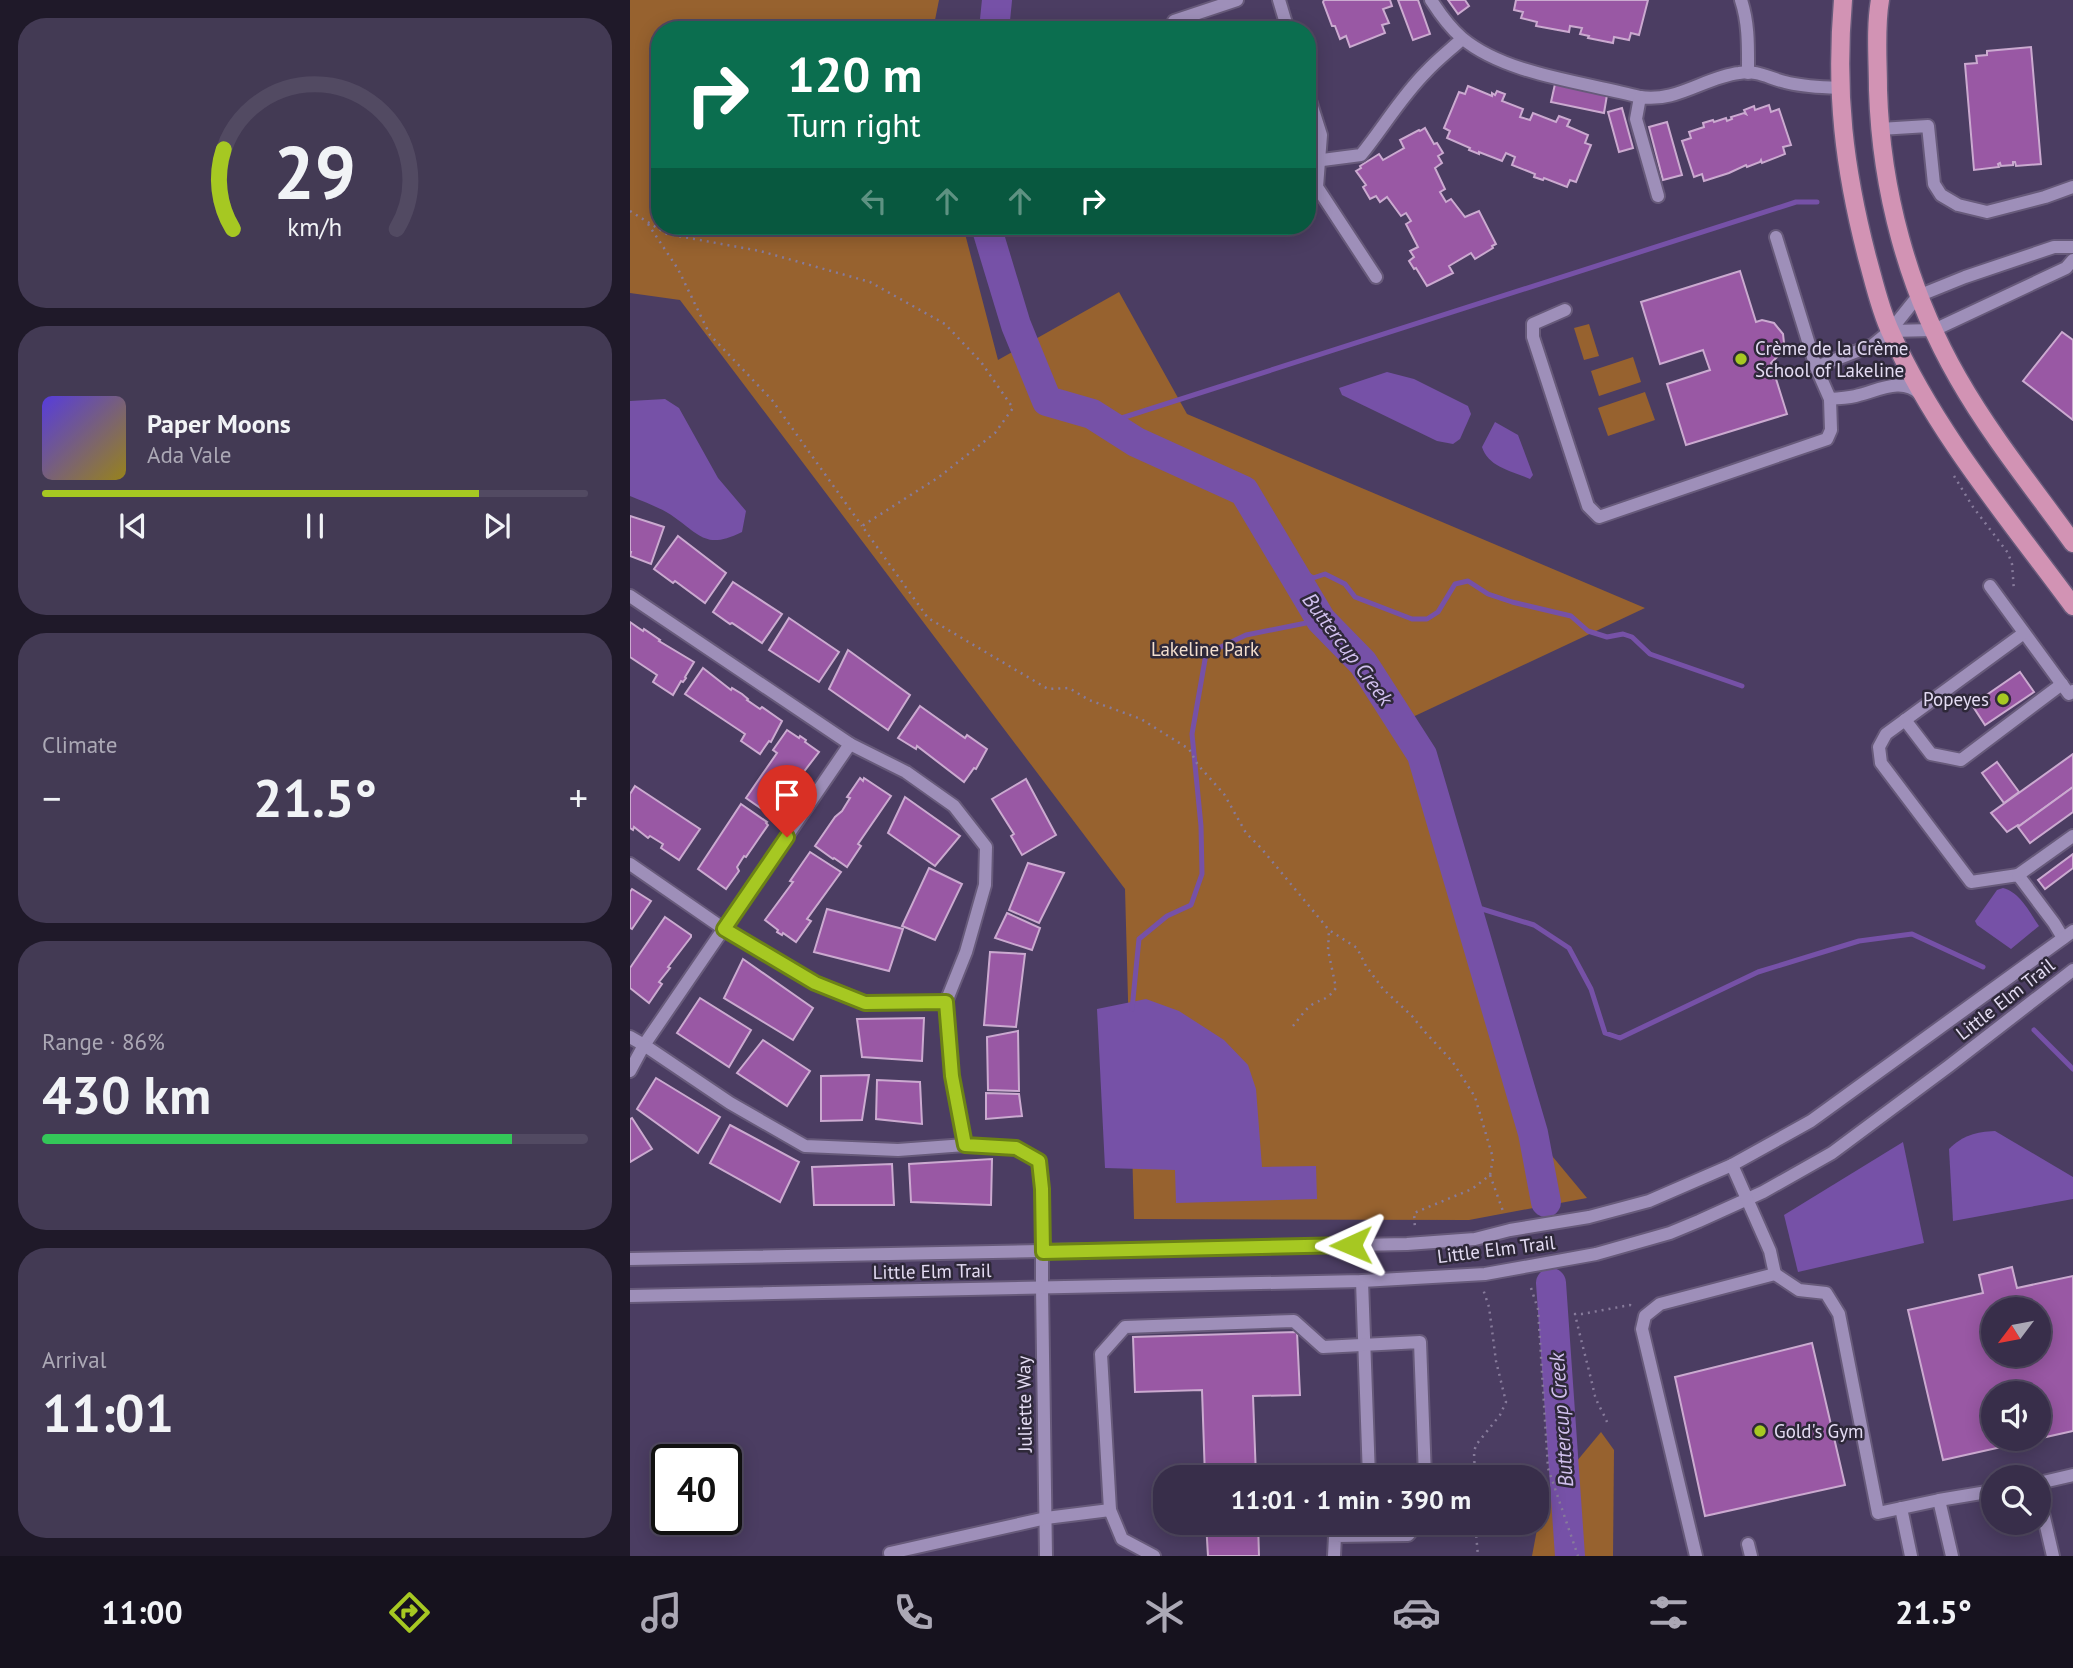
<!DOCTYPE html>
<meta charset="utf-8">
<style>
:root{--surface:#382e4a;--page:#433a54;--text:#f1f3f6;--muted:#aba8b5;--line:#524a62;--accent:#a6c822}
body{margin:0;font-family:"PT Sans",sans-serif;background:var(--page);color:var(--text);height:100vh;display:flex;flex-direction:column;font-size:26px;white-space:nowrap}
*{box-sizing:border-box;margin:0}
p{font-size:23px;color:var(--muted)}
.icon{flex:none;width:38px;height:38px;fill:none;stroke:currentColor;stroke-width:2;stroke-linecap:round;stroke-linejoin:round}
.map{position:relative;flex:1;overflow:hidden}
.sheet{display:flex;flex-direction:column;gap:18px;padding:18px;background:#1f1929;width:630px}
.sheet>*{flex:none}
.top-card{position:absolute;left:21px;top:21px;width:665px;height:214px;border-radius:28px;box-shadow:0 4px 18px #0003,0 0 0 2px var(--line);background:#0b6e4f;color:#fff;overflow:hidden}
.needle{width:46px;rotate:238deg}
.controls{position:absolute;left:1351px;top:1297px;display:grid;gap:14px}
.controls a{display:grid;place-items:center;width:70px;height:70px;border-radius:50%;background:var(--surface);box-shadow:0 4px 18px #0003,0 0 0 2px var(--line);font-size:35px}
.speed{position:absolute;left:21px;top:1444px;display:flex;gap:14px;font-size:35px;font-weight:700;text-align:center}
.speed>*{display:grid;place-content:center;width:91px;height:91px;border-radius:50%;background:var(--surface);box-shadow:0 4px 18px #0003,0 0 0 2px var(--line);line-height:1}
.speed .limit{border:4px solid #111;border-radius:10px;background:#fff;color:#111}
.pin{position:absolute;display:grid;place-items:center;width:60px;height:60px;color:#fff;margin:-72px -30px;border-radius:50% 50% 50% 0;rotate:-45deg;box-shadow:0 0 7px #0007}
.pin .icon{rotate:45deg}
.me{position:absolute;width:77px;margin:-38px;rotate:269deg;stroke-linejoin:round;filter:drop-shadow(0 0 5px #0008)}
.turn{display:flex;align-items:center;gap:24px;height:147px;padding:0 21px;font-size:32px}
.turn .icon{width:91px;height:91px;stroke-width:2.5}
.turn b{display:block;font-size:49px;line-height:60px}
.lanes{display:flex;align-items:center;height:66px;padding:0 21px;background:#0003;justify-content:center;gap:35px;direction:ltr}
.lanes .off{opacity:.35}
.big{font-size:52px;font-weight:800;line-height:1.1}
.sheet .widget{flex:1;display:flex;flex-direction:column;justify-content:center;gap:10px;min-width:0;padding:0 24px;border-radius:28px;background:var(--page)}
.sheet .dial{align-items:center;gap:0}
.dial svg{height:182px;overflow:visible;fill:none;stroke:var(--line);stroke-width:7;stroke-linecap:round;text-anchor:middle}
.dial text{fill:var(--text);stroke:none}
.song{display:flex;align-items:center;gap:21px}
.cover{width:84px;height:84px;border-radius:10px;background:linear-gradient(135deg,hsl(250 70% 55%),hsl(50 70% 35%))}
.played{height:7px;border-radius:4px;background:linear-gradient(90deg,var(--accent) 80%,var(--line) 80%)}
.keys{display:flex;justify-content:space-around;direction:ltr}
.heat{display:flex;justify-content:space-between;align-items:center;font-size:38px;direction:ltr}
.charge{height:10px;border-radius:5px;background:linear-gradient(90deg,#34c759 86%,var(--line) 0)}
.trip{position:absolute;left:523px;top:1465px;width:396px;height:70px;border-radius:28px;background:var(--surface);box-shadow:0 4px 18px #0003,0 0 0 2px var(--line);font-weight:800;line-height:70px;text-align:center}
.tabs{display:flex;height:112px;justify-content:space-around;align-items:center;background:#16121e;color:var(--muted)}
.tabs .icon{width:49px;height:49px}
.tabs .on{color:var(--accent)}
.tabs b{font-size:32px;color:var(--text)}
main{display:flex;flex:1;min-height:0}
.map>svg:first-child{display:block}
</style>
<main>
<section class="sheet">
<div class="widget dial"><svg viewBox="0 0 100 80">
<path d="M14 69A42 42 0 1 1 86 69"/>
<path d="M14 69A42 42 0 0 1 10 34" stroke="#a6c822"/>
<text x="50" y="56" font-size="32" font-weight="700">29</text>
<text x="50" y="72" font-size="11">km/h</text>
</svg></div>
<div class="widget">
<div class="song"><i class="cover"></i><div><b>Paper Moons</b><p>Ada Vale</p></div></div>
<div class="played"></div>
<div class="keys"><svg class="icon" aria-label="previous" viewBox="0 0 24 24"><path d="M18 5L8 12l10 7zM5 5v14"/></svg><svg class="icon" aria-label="pause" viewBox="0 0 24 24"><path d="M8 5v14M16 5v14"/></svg><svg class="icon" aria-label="next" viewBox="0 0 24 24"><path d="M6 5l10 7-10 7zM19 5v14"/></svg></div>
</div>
<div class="widget"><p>Climate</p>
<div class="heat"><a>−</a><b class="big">21.5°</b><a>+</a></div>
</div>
<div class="widget"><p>Range · 86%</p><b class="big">430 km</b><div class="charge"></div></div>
<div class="widget"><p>Arrival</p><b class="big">11:01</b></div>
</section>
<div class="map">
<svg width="1443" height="1556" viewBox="0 0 1443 1556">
<rect width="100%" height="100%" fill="#4b3d62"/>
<g fill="#97622f">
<path d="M0,0h309l-6,30h-273v196h303l35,134 121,-68 68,122 458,194 -243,114 131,411 54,65 -118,22 -335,-1 -9,-330 -445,-589 -50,-7z"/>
<path d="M959,324l10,32 -15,4 -10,-32z"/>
<path d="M1003,357l8,25 -42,14 -8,-25z"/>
<path d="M1015,392l10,28 -47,16 -10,-28z"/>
<path d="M971,1432l13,18 -1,106h-81l10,-53z"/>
</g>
<g fill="#7651a7">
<path d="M757,372l27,7 54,27 3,8 -11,25 -7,5 -16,-3 -95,-46 -3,-7z"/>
<path d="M35,399l14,9 39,70 28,33 -4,21c-35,17 -40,5 -68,-15 -12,-9 -30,-15 -44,-21v-95z"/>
<path d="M865,422l23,13 15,40 -3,4c-18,-8 -42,-12 -48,-32z"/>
<path d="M1373,888c17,4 27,25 36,38l-28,23 -34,-24 -2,-4 22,-31z"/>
<path d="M516,999l33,12 45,29 24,25 8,24 6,78 54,-1 1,33 -141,4 -1,-33 -70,-2 -8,-159z"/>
<path d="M1365,1131l78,46v22l-120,22 -4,-72c14,-14 27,-17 46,-18z"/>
<path d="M1273,1142l21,101 -126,29 -14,-57z"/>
</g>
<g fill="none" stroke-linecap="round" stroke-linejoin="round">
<g stroke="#7651a7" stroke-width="5">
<path d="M476,423l690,-221h21"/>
<path d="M657,562l26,16 12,-4 20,10 10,13 57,22h15l11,-7 17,-28 13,-3 20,13 24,8 59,14 17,15 19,6 16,-3 9,3 18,17 92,32"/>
<path d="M836,904l68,21 35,23 22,41 14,44 15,5 138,-66 101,-31 53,-7 71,33"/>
<path d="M502,1009l7,-70 28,-23 24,-11 11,-31 -1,-48 -9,-92 14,-80 40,-19 75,-15"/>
<path d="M1404,1030l39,39"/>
</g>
<g stroke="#7651a7" stroke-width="30">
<path d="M364,30l3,-30"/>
<path d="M356,226l30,99 31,76 45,13 44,28 108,49 77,129 42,43 59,92 111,378 13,69"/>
<path d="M921,1283l19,273"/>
</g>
</g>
<g fill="#9958a4" stroke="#cbaad0" stroke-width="2" fill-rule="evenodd">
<path d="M694,0h66l2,6 -9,3 6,14 -7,2 3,8 -35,14 -4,-11 -6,3 -5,-13h-3l-9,-24z"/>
<path d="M768,0h20l12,34 -17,6z"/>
<path d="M818,0h17l4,6 -11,8z"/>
<path d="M886,0h132l-9,35 -8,-2 -2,7 -15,-3 -1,6 -25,-5 1,-2 -9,-2 2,-6 -12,-2 -1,6 -33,-6 1,-4 -16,-4 2,-6 -9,-2z"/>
<path d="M1401,47l10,117 -25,2 -1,-4h-2v3l-12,1 -1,-3 -2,1 1,3 -25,3 -9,-106 12,-1 -1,-7 11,-1v-4z"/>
<path d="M925,84l52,11 -3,18 -53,-11z"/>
<path d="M838,86l24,10v-3l3,2 2,-4 8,3 -3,7 21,8 -3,8 10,3 3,-7 23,9 3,-6 11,4 -3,6 21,9 -3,8 6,2 -15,37 -6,-2 -3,7 -23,-9 -1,2 -9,-3 1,-3 -23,-9 3,-8 -9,-4 -4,8 -23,-9v2l-10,-4 1,-2 -23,-10 3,-7 -6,-3 15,-36 6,2z"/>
<path d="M1139,105l2,7 8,-3 12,36 -8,2 2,7 -23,9 -1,-3 -1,2 -13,5 -1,-2 -17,8 -25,8 -2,-7 -8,3 -12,-36 9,-3 -2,-6 15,-5 -1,-4 10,-3 1,2 12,-4 1,3 5,-2 -1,-2 13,-4 2,1 -2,-4 10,-4 1,4z"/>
<path d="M992,108l11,40 -14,4 -11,-40z"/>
<path d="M1037,122l15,53 -19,5 -14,-53z"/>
<path d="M795,128l9,16 3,-1 6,10 -5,3 4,7 -7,5 10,21 -5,3 6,10 5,-3 14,18 14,-6 17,33 -4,2 1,2 -18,11 -4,-6 -22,13 4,7 -26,13 -11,-18 -2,1 -5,-8 5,-4 -4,-6 8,-4 -12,-23 5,-3 -5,-8 -5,3 -14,-19 -7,5 -4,-6 -6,3 -7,-12 3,-2 -10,-14 5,-3 -1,-2 19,-12 4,6 21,-12 -4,-8 19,-10 1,1z"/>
<path d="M1110,271l16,51 6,-2 12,3 9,11 1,9 -2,9 -11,11 16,51 -101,31 -19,-61 43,-14 -7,-20 -43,14 -19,-62z"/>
<path d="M1432,332l11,8v80l-50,-39z"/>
<path d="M0,516l34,11 -13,37 -21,-8 1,-4h-1z"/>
<path d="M48,536l48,37 -21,30 -30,-22 -2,2 -19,-14z"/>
<path d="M103,582l49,32 -20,29 -30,-20 -2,1 -17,-12z"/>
<path d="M159,618l50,34 -20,30 -50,-32z"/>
<path d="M0,622l13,9 1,-2 16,11 -1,1 35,21 -9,15 1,1 -3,4 -2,-1 -8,14 -20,-13 4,-7 -27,-18z"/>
<path d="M218,650l62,45 -22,35 -59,-41z"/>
<path d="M73,668l28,22 1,-2 10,6 6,5 -1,1 13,9 2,-2 20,14 -11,21 -2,-1 -9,13 -19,-13 4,-7 -60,-40z"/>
<path d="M1390,672l14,20 -49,33 -13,-20z"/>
<path d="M290,706l45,32 2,-3 20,14 -11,20 -2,-1 -10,14 -47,-36 -1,3 -18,-11z"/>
<path d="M157,730l12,8 1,-2 6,4 -1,2 14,10 -36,47 3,2 -11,17 -29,-20 31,-45 -4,-3z"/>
<path d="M1443,754v33l-54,39 -1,-1 -11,7 -16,-19z"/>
<path d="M1367,762l22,30 -15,11 -22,-30z"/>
<path d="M230,778l3,3 1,-3 27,18 -33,48 3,2 -14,21 -13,-9 -1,1 -18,-13 20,-29 7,-6 8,-13 -3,-1z"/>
<path d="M396,779l30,56 -34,20 -11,-19 3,-2 -22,-35z"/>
<path d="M5,786l65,43 -21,31 -18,-12 2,-4 -13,-8 -2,2 -14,-11 -1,3 -3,-2v-34z"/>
<path d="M1443,787v25l-43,31 -12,-16z"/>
<path d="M275,797l55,39 -25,30 -47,-33z"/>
<path d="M111,804l26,18 -1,1 2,2 -22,32 -2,-1 -7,11 2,4 -13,18 -28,-20z"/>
<path d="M180,852l31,20 -34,47 4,2 -15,21 -13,-9 -1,2 -5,-3 1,-2 -13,-10 28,-38 -3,-1z"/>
<path d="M1443,854v14l-28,21 -7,-9z"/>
<path d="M398,863l36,10 -25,50 -30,-13z"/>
<path d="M299,868l33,16 -27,56 -33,-14z"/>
<path d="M2,889l19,12 -19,28 -2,-1v-36z"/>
<path d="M197,909l76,20 -14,42 -75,-19z"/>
<path d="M377,913l33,15 -8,22 -37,-12z"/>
<path d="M35,917l26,18v2l-23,30 2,1 -11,14 3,2 -13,19 -19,-15v-20z"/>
<path d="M360,952l35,2 -9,73 -32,-2z"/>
<path d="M113,959l70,49 -20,32 -69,-42z"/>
<path d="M70,998l51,32 -22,37 -52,-34z"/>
<path d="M294,1018l-2,43 -60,-4 -5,-38z"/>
<path d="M388,1031l1,60 -31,-1 -1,-53z"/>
<path d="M133,1040l47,31 -23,35 -50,-33z"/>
<path d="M239,1075l-7,45 -41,1v-45z"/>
<path d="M26,1078l64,39 -22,36 -61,-44z"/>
<path d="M247,1080l43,2 2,42 -46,-5z"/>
<path d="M356,1093l33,1 3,22 -36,3z"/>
<path d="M2,1118l20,31 -22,13v-43z"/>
<path d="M100,1125l69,37 -19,40 -70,-39z"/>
<path d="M362,1159l-1,46 -80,-3 -2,-38z"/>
<path d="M262,1164l2,41h-80l-2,-38z"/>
<path d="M1382,1267l5,21 56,-12v155l-130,29 -35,-150 75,-17 -4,-18zM1363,1309h46v45h-46zM1363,1393h46v45h-46z"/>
<path d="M667,1332l3,63 -47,1 3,81h-51l-3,-87 -67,2 -2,-55z"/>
<path d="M1182,1343l33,142 -140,31 -30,-139z"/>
<path d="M576,1522h52l1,34h-51z"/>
</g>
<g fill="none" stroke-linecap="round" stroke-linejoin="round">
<g stroke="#675a7a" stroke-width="16">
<g id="minor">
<path d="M649,0l9,30"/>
<path d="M801,0c9,14 18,27 31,38 44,37 123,44 178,59 36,6 65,-20 99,-24 19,-3 29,5 46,9 18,5 36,5 54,6"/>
<path d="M1111,0c8,24 7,48 7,73"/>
<path d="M544,21l63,-21"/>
<path d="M677,91l14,44 -4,52 59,90"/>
<path d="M1010,97l-4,22 22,77"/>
<path d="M1250,129l48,-3 6,58 7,11 17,10 29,7 58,-15 28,-10"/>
<path d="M677,162l54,-7c22,-27 40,-58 65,-83 11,-12 24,-22 36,-33"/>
<path d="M935,310l-32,14v13l55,169 11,11 228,-78 4,-9 -1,-31 -14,-32 -40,-130"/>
<path d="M1260,331l44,-1 132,-62 7,-8"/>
<path d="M1186,367l57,-22 17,-14 28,-35 47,-19 89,-30h19"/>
<path d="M1200,399c10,-1 20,-1 29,-4 20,-5 44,-18 61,-1"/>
<path d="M1360,586l79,108 4,-3"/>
<path d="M0,596l220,148 -206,301 -14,-8"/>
<path d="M1394,633l-138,101 -7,13 2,16 90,119 47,-7 36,48 9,15"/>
<path d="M1275,720l26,34 30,6 101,-76"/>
<path d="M220,744l56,28 48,34 32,41 -1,38 -19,67 -20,50 6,74 13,69"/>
<path d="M0,864l94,65 91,54 50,20 81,-1"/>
<path d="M1388,875l55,-39"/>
<path d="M0,1071l14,-26 86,58 75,43 93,4 67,-5 51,3 23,13 3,28v99l4,268"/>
<path d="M0,1259l777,-15 68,-5 35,-9 79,-13 60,-16 83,-36 79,-44 262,-190"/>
<path d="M1145,1274l24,16 27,3 13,21 39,199 61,-13"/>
<path d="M732,1281l7,196"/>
<path d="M0,1296l732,-15 123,-7 111,-20 74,-21 29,-12 64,-29 69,-39 117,-87 124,-96"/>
<path d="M1409,1483l34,-8"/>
<path d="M1409,1496l14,60"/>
<path d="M1271,1508l10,48"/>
<path d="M1118,1544l3,12"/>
<path d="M261,1556l-1,-3 156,-35 64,-8"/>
<path d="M524,1556l-32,-17 -12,-29 -9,-156 24,-27 169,-6 29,26 97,-5 5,135"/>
<path d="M704,1556l1,-20 73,-1 11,-13"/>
<path d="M1066,1556l-54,-227 3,-13 15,-12 115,-30 -5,-23 -38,-86"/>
<path d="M1322,1556l-13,-56 54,-9"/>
</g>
</g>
<g stroke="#675a7a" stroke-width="21">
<g id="major">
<path d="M1213,0c-8,92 1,168 24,257 7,25 13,53 24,76 45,100 118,186 182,273"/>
<path d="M1250,0c-5,29 -2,60 -2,90 3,100 30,201 80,288 33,58 76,111 115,165"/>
</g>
</g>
<g stroke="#877b9b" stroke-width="2.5" stroke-dasharray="2 5" stroke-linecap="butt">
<path d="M0,211l37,23 93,17 110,31 75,42 36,38 32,46 -18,25 -56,44 -77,49 66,92 120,71 21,-1 20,12 52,19 48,30 9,16 26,29 22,39 15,15 68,82 28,18 9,18 17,23 29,27 12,15 28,30 23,36 18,61 -3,17 -18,14 -58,24 1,16"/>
<path d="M18,224l30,45 32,66 62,65 90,126"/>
<path d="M1324,476l19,31 35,46 4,11 2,27"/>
<path d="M663,1026c6,-7 12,-17 20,-22 11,-6 14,-4 23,-16l-8,-38 1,-20"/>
<path d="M860,1175l14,39"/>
<path d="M901,1288l7,21 10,159 30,88"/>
<path d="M977,1422c-3,-8 -10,-19 -12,-26 -6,-27 -14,-55 -20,-82h7l48,-9 4,3"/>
<path d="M845,1477l-1,-25 2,-7 24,-30 6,-13 -10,-41 -7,-54 -6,-18"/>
<path d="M845,1522l3,34"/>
</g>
<use href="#minor" stroke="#9e8fb9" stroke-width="12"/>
<use href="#major" stroke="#d293b4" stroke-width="18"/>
</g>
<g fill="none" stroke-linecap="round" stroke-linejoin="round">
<g stroke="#6c8216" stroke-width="18">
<path id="route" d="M157,837l-63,92 91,54 50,20 81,-1 6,74 13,69 51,3 23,13 3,28 1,63 308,-7"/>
</g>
<use href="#route" stroke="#a6c822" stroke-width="12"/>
</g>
<g fill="#a6c822" stroke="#2e2839" stroke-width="2.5">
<circle cx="1111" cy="359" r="7"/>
<circle cx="1373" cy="699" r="7"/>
<circle cx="1130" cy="1431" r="7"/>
</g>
<g text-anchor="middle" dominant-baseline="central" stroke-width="5" stroke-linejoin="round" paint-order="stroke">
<g font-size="19" fill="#e4dcf3" stroke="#2e2839" text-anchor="start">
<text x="1125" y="348">Crème de la Crème<tspan x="1125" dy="22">School of Lakeline</tspan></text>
<text x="1359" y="699" text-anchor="end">Popeyes</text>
<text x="1144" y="1431">Gold's Gym</text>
</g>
<g font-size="19" fill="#f3decd" stroke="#2e2839">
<text x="575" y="649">Lakeline Park</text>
</g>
<g font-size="19" fill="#e4dcf3" stroke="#2e2839">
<text transform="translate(1375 999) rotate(-38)">Little Elm Trail</text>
<text transform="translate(866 1249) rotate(-7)">Little Elm Trail</text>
<text transform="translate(302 1271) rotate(-1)">Little Elm Trail</text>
<text transform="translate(394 1404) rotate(-91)">Juliette Way</text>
</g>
<g font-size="21" font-style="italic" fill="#d1c0ee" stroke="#2e2839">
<text transform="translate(718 649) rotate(53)">Buttercup Creek</text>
<text transform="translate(931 1420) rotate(-94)">Buttercup Creek</text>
</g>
</g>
</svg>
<div class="controls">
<a><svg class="needle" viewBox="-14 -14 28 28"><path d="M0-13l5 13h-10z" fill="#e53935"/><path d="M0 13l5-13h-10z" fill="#aba8b5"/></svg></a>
<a><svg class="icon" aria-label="sound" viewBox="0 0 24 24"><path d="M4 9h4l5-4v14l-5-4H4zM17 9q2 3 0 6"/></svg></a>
<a><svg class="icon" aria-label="search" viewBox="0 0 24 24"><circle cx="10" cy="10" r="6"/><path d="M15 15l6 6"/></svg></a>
</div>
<div class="speed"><div class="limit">40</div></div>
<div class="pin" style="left:157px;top:837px;background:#d93025"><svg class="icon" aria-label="arrive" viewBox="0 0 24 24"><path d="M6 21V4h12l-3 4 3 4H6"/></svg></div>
<svg class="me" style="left:721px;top:1245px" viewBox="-20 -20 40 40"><path d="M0-17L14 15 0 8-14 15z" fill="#a6c822" stroke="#fff" stroke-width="4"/></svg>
<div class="trip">11:01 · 1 min · 390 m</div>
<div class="top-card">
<div class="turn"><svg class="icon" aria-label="right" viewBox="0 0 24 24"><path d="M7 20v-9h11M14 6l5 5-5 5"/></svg><div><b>120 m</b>Turn right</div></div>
<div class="lanes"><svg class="icon off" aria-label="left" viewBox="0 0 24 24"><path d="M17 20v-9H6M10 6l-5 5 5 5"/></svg><svg class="icon off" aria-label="ahead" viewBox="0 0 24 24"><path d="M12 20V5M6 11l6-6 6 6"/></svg><svg class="icon off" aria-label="ahead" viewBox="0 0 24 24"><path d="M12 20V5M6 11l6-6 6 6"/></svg><svg class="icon" aria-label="right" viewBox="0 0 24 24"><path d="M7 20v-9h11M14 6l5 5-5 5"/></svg></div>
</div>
</div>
</main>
<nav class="tabs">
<b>11:00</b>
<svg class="icon on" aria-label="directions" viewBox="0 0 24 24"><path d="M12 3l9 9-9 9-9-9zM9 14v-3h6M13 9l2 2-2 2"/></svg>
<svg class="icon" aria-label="music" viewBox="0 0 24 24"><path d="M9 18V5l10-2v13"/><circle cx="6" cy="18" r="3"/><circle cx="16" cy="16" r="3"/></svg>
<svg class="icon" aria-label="phone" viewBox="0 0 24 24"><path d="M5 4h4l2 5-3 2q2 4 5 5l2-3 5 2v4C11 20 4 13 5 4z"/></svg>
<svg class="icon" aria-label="climate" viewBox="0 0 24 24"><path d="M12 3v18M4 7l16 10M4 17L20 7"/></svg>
<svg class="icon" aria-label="car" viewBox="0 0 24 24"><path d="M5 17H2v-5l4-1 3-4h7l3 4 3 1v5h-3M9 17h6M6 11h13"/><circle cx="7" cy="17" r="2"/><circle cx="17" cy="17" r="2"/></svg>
<svg class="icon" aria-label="filters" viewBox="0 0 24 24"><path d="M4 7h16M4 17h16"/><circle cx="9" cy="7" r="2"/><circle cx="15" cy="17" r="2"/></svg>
<b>21.5°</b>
</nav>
